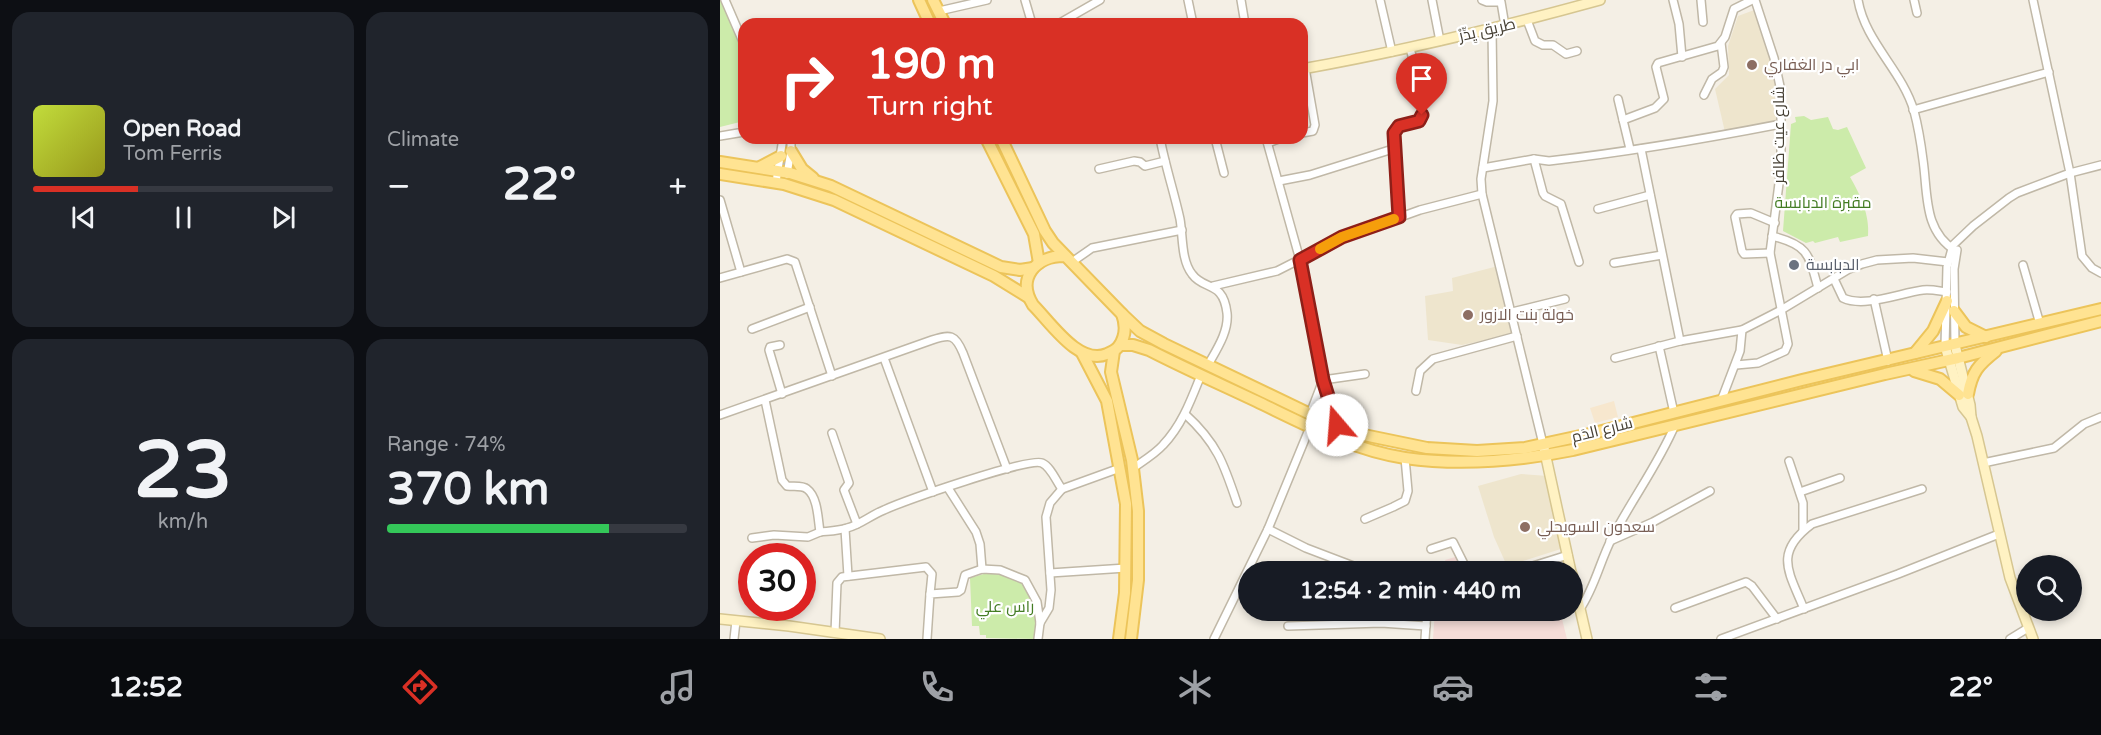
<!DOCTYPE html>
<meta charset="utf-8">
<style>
:root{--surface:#171b24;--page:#20242c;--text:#f1f3f6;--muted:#9ea1a6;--line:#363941;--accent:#d93025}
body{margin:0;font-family:"Varela Round",Cairo,sans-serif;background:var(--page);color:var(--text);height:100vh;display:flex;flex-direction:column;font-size:22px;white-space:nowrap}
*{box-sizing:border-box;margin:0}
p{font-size:20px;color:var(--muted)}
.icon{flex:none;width:33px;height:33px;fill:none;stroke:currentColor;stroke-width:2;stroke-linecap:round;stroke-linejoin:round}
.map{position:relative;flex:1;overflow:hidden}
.side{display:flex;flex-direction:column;gap:12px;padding:12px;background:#0d0f14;width:720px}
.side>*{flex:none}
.hud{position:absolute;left:18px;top:18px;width:570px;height:126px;border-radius:18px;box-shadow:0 3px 9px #0003;background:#d93025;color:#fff;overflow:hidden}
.tools{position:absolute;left:1296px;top:555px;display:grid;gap:12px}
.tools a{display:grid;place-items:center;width:66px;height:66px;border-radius:50%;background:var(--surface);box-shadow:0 3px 9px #0003;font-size:30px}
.speed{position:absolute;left:18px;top:543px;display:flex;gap:12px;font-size:30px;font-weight:700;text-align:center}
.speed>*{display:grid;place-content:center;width:78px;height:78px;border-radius:50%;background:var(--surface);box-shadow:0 3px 9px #0003;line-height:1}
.speed .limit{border:9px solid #d22;background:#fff;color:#111}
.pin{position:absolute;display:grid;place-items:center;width:51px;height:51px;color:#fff;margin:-62px -26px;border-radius:50% 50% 50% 0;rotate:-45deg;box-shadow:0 0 6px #0007}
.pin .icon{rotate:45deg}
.me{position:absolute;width:66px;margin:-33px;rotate:342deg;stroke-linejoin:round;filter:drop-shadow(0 0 4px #0008)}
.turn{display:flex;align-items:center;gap:21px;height:126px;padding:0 30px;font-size:27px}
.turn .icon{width:78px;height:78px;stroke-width:2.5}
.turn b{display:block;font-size:42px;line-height:51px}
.big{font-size:45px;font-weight:700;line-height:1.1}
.side .card{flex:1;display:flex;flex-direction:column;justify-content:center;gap:9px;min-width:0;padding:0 21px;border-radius:18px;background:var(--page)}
.side .dial{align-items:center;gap:0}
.dial b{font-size:78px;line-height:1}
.song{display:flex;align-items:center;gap:18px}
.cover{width:72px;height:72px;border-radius:9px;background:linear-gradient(135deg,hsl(70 70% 55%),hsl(60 70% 35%))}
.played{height:6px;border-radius:3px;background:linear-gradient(90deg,var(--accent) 35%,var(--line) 35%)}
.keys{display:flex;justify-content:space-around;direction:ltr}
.heat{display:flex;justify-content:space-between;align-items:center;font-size:33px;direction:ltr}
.charge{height:9px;border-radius:4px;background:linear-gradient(90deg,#34c759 74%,var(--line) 0)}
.side .tiles{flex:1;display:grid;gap:12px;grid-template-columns:repeat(2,1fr)}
.trip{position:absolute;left:518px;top:561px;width:345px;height:60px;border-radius:30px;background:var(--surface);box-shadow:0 3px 9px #0003;font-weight:700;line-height:60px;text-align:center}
.tabs{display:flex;height:96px;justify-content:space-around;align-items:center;background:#090b0e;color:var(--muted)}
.tabs .icon{width:42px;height:42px}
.tabs .current{color:var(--accent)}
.tabs b{font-size:27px;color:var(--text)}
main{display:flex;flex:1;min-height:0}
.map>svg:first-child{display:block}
</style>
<main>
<section class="side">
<div class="tiles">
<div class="card">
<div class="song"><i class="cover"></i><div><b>Open Road</b><p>Tom Ferris</p></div></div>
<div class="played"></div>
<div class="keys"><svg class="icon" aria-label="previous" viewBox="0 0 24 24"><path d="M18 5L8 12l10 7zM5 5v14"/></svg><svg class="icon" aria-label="pause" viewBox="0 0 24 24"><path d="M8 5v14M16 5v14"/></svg><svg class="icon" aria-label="next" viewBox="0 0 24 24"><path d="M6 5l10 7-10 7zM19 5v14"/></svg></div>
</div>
<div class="card"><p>Climate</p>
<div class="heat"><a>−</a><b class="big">22°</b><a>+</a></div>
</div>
<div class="card dial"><b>23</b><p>km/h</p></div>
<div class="card"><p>Range · 74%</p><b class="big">370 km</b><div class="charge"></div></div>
</div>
</section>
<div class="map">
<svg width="1381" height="639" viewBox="0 0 1381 639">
<rect width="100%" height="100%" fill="#f4efe5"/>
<path fill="#f7e7ce" d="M894,401l4,16 -23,6 -5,-15z"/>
<g fill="#eee5cd">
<path d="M1037,9l23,79v29l-4,4 -51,11 -10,-43 14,-14 -1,-29 10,-30z"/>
<path d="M778,266l17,68 -53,11 -34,-5 -3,-44 28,-5 -1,-13z"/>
<path d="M801,474l27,2 16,72 -57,18 -13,-29 -16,-51z"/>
</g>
<g fill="#f5dcd7">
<path d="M742,555l6,16h-19l-4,-11z"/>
<path d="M715,610l125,1 7,28h-134z"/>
</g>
<g fill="#ccebaa">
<path d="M0,0h2l22,49v72l-24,6z"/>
<path d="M1084,116l7,4 17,-3 5,12 5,1 9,-3 19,41 -16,9c10,17 20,38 18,59l-28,6 -2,-5 -23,6 -2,-2 -7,2 -23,-12 8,-107 5,-2 -1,-5z"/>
<path d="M274,571l31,10 13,23 -1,35 -51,-1v-3h-6l-1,-9h-7l-2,-48z"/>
</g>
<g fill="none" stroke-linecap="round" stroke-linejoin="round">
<g stroke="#c0b8a7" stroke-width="10">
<g id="street">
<path d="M5,0l19,44"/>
<path d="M305,0l7,24"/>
<path d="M468,0l5,24"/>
<path d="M521,0l4,24"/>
<path d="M660,0l12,52"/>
<path d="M712,0l8,41"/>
<path d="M762,0l5,2h14l4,24"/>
<path d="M953,0l6,24 3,33"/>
<path d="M981,0l2,22"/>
<path d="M1138,0c7,42 44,70 56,111 4,15 7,33 9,49 5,34 0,71 33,91"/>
<path d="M1194,0l3,13"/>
<path d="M219,11l48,-11"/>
<path d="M807,20l8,21 8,4h10l13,9 11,-3"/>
<path d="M338,24l42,-24"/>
<path d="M772,29l1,72 -12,78 1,15 61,250"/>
<path d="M984,95l8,-16 10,-7 2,-5 -3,-24"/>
<path d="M898,99l5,21"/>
<path d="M1193,110l136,-38"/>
<path d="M582,133l11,-2 2,-6 -10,-57"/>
<path d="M0,136l24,-4"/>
<path d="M440,138c5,27 14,54 20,81 3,17 1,41 12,55 12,17 31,6 35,39 2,18 -10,36 -19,52"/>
<path d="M495,138l9,35"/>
<path d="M546,138l34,122 23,120 14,45"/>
<path d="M548,143l13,-5"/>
<path d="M910,149l-7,-29 32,-12 9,-9 -8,-32 2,-4 60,-17 7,-9 9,-28 18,-9"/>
<path d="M921,149l39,192"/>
<path d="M814,159l9,34 2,3 16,8 18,58"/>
<path d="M1381,165l-31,8 12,83 10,12 9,5"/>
<path d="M763,168l51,-9 15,2c78,-9 155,-22 232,-37"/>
<path d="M379,169l35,-8 6,1 5,4 20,-5"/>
<path d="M67,174l4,-23v-13"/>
<path d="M559,181l31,-6 86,-27"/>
<path d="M56,182l7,-44"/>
<path d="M0,200l21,72"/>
<path d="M878,209l52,-14"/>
<path d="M679,217l-5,-84 5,-7 20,-5c8,-15 -5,-56 -9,-73"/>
<path d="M1052,236c37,9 37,19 46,52"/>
<path d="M1050,253l-26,1 -2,-3 -7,-34 2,-3 14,-1 24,10"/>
<path d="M352,262l20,-14 90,-18"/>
<path d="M894,263l48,-8"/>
<path d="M1303,265l17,59"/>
<path d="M0,278l67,-19 8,3 37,114"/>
<path d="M1114,279l9,19c21,10 57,-5 80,-8 8,-1 16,1 24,2"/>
<path d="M493,286l64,-15 65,-33 78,-28 62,-16"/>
<path d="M1154,299l14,62"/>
<path d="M792,312l53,-13"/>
<path d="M32,329l58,-22"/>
<path d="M60,345l-10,2 -1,3 13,44"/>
<path d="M1235,345l-1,-76 3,-19"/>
<path d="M939,346l15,67"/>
<path d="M1225,346l2,-79 6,-22 20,-19 36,-28 8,-5 53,-20 -37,-173"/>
<path d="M164,358l49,134"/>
<path d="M895,358l65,-17 62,-11 39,-20 68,-41 13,-5 15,-4 36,-2 35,4"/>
<path d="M1016,365l22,-2 27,-12 3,-7 -18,-91 11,-85v-77l-7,-33 -19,-58"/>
<path d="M603,380l42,-6"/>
<path d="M696,391l4,-20 13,-12 84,-23"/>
<path d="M45,400l17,80 5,6c7,1 15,-1 20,3 11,8 11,31 13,43 9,-1 18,-1 27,-4 13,-3 24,-13 37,-18 20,-9 145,-53 158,-47 9,4 14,18 20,26l58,-21"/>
<path d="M1001,401l19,-50 2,-21"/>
<path d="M465,414c32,29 39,50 52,89"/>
<path d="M590,414l13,-34"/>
<path d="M0,415l212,-75c18,-6 23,-6 31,13l44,116"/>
<path d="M112,433l17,50 -5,7 13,34"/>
<path d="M1069,461l14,42v27"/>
<path d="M1263,463l71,-15 30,-24 17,-7"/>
<path d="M413,468c10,-7 22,-14 30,-23 19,-20 28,-45 38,-70"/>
<path d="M228,488l28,44 4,12 2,25"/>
<path d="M1080,492l40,-14"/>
<path d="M645,519l28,-12 12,-6 3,-10 -3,-33"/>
<path d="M125,529l3,47"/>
<path d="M548,529l38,19 63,24"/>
<path d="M32,538l22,-3 34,2 12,-5"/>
<path d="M890,541l43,-19 57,-31"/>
<path d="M711,549l22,-7 15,30"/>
<path d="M794,572l54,-17"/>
<path d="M330,573l76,-5"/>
<path d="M955,608l71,-26 6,4 25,33"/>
<path d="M860,609c15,-22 20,-48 32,-71 20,-39 46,-73 63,-113"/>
<path d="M1084,609c-15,-37 -31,-56 8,-85l110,-35"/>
<path d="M568,626l93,-3 45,3"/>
<path d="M115,633l2,-50 5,-6 84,-10 6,7 -2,20"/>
<path d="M14,639l2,-18"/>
<path d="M207,639l3,-45 28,-2 3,-2 4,-15 17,-6 18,1 25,10 12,22 3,21"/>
<path d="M318,639l2,-16 9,-15 2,-18 -5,-73 4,-14 12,-14"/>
<path d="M494,639l54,-110 42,-102"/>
<path d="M705,639l2,-29"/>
<path d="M1001,639l177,-65 101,-40"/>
<path d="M1290,639l18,-11"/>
</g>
</g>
<g stroke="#d6c691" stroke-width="12">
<g id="secondary">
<path d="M582,69c101,-18 200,-42 298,-69"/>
<path d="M1235,345l15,60 1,12"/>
<path d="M1225,346l18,61 8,10 6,19 33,142 23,61"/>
<path d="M824,448l27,124"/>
<path d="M852,574l15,65"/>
<path d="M0,619l69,7 91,13"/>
</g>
</g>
<g stroke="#ecc45a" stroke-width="14">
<g id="primary">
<path d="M199,0l11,24"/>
<path d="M213,0l12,24"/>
<path d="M266,138l48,96 5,29"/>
<path d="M281,138l44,93 8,12 69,71c4,11 4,22 -3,32 -3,4 -7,6 -12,8 -28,12 -56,-31 -74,-49 -17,-27 3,-49 31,-49"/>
<path d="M71,151l11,18 11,9"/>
<path d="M0,162l70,11 41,13 170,81 19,3 13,-2"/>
<path d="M40,167l21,-11"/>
<path d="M0,174l64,10 50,16 160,76 34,21"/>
<path d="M1234,311l12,16 20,10"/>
<path d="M402,314l18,17 24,13 146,70 54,21 63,13 50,3 48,-3 69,-15 208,-53 299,-71"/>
<path d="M400,345h13l16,5c35,18 71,34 107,51 48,23 96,49 149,57 57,8 113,3 168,-8l312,-76 73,-16 143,-37"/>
<path d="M394,351l-3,21 21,88 6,51v69l-7,59"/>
<path d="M362,353l25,48 19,103 -1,89 -6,46"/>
<path d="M1195,353l18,-22 14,-30"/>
<path d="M1194,371l26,8 19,16"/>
<path d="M1248,394c4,-22 10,-29 28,-43"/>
</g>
</g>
<use href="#street" stroke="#fff" stroke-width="7"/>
<use href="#secondary" stroke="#fff2c3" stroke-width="9"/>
<use href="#primary" stroke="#ffe392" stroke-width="10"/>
</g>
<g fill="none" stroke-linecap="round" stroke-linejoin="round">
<g stroke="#8d1f18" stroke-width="15">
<path id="route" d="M617,425l-14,-45 -23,-120 42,-23 57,-20 -5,-84 5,-7 20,-5 3,-6"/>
</g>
<use href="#route" stroke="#d93025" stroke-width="10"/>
<path stroke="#f59e0b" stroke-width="10" d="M600,249l22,-12 52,-18"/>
</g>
<g fill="#8d6e63" stroke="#fff" stroke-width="2">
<circle cx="1032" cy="65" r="6"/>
<circle cx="748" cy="315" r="6"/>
<circle cx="805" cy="527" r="6"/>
</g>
<circle fill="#6b7280" stroke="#fff" stroke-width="2" cx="1074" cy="265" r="6"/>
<g text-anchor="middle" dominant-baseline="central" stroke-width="4.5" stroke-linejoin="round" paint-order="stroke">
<g font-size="16" fill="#464034" stroke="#fff">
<text transform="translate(767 30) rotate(-13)">طريق يِدِّرْ</text>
<text transform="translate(1059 135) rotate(-90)">شارع عيت ظافر</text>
<text transform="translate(882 430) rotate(-14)">شارع الدَم</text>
</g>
<g font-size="16" fill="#785e54" stroke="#fff" text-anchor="start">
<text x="1044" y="65">ابي در الغفاري</text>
<text x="760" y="315">خولة بنت الازور</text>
<text x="817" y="527">سعدون السويحلي</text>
</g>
<g font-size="16" fill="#437c23" stroke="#fff">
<text x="1103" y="203">مقبرة الدبابسة</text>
<text x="285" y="607">راس علي</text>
</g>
<g font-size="16" fill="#5b616d" stroke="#fff" text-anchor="start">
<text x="1086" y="265">الدبابسة</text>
</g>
</g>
</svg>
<div class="tools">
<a><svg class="icon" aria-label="search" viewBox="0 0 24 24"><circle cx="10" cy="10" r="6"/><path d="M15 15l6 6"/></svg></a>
</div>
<div class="speed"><div class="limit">30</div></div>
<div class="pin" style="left:702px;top:115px;background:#d93025"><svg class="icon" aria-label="arrive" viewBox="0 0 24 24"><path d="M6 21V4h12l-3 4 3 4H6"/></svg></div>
<svg class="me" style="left:617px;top:425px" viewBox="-20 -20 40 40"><circle r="19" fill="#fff"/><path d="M0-13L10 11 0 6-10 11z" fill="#d93025"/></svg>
<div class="trip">12:54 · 2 min · 440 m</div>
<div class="hud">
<div class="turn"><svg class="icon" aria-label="right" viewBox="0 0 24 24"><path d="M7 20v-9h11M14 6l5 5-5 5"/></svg><div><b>190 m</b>Turn right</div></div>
</div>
</div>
</main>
<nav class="tabs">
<b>12:52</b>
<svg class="icon current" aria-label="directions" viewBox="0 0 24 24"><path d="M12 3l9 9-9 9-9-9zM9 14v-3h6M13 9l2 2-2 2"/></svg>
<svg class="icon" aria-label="music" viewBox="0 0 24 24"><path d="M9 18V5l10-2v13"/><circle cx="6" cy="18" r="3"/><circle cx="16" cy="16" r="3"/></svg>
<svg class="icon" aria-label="phone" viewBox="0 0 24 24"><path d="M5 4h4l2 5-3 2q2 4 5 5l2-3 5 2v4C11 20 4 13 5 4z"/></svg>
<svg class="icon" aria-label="climate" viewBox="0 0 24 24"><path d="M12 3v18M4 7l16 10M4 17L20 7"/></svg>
<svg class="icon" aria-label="car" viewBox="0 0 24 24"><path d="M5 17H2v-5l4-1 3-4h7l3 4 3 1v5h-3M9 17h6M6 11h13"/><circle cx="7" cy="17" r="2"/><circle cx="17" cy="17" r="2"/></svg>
<svg class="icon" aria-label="filters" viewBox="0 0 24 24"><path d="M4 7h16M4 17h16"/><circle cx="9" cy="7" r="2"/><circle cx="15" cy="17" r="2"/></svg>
<b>22°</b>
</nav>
